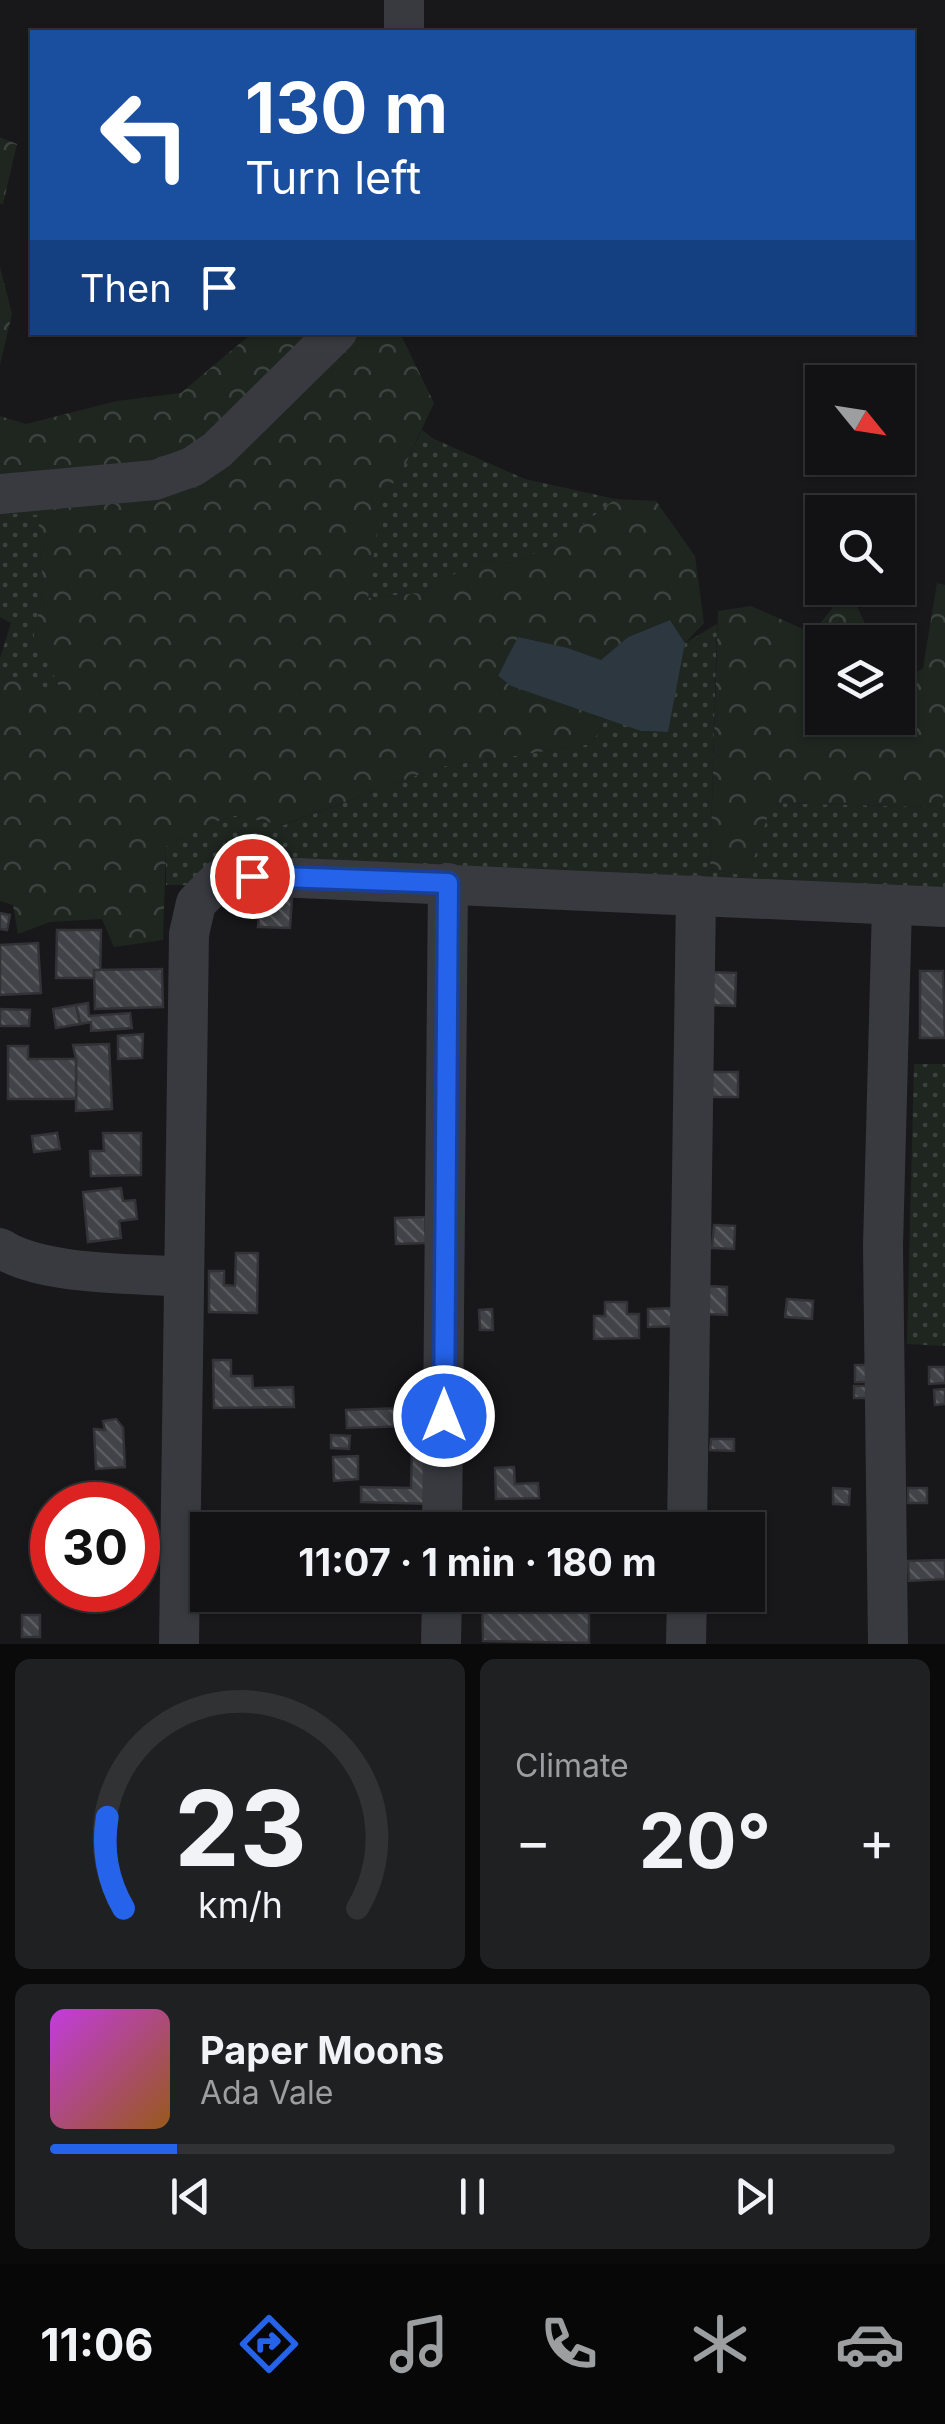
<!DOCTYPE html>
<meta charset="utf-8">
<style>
:root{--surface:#121214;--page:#1f2022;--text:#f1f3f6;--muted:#9c9ea0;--line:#313234;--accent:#2563eb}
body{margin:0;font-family:Inter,sans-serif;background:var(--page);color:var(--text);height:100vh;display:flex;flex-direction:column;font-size:38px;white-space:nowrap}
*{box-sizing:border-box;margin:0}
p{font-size:32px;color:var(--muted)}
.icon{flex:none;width:55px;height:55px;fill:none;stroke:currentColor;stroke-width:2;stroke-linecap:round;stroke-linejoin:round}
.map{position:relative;height:1644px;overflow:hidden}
.panel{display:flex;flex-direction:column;gap:15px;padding:15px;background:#0a0a0b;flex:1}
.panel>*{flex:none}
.top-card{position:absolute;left:30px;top:30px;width:885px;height:305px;border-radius:0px;box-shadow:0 2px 8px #0004,0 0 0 2px var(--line);background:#1a4fa0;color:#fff;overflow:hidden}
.needle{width:65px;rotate:120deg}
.buttons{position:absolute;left:805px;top:365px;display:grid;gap:20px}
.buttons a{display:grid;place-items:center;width:110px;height:110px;border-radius:0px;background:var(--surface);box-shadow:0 2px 8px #0004,0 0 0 2px var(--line);font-size:50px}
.speed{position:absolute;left:30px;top:1482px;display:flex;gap:20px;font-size:50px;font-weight:700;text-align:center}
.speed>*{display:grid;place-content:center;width:130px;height:130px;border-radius:50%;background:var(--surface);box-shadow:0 2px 8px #0004,0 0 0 2px var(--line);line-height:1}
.speed .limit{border:15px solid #d22;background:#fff;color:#111}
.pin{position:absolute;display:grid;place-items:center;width:85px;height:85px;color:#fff;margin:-42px;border:5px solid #fff;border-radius:50%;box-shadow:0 2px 10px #0007}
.me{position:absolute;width:110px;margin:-55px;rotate:0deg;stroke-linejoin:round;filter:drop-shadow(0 0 8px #0008)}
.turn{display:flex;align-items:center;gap:35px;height:210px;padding:0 50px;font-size:45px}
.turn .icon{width:130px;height:130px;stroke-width:2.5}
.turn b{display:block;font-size:70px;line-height:85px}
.then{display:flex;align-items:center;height:95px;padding:0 50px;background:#0003;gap:20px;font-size:38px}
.big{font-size:75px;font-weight:700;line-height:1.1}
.panel .widget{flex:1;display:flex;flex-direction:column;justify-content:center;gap:15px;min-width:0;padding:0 35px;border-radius:15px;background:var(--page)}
.panel .dial{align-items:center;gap:0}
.dial svg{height:260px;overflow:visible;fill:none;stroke:var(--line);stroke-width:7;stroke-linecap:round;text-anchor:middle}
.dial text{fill:var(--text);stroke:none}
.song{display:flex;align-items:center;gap:30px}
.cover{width:120px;height:120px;border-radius:15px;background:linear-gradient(135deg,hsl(290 70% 55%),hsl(30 70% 35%))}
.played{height:10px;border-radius:5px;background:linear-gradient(90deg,var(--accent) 15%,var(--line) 15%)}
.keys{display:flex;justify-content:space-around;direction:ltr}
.heat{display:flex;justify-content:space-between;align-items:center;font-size:55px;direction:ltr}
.panel .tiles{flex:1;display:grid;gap:15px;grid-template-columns:1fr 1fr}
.widget:last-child{grid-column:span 2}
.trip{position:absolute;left:190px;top:1512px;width:575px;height:100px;border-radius:0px;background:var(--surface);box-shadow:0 2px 8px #0004,0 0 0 2px var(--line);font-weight:700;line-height:100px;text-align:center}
.menu{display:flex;height:160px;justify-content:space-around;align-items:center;background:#070708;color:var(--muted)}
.menu .icon{width:70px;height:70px}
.menu .current{color:var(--accent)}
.menu b{font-size:45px;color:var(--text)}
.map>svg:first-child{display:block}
</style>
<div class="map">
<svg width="945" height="1644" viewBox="0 0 945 1644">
<defs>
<pattern id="grass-dots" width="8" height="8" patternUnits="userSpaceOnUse" patternTransform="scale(2.5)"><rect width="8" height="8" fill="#1e261f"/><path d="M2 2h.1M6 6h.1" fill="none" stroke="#3c433e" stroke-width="1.8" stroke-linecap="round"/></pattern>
<pattern id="forest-crowns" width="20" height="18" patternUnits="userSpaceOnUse" patternTransform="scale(2.5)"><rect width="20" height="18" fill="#1e261f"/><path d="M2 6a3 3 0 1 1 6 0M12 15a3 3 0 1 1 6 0" fill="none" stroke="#3c433e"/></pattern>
<pattern id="building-back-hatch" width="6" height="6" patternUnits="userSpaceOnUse" patternTransform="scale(2.5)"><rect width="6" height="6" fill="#424348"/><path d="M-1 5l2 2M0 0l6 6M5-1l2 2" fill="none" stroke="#5b5c60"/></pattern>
</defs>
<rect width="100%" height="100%" fill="#18181b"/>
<g fill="url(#grass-dots)">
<path d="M422,430l12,9 91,40 90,20 -50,40 -50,24 -36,-2 -59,32 -53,5 14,-96 26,-41z"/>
<path d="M0,513l38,1 5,76 -9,46 30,59 -64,-21v-16l11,-35 -11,-6z"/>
<path d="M717,624l-7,245 38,7 23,-73 168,4 6,-17v106l-779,-11v-39l65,-31 53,10 155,-58 153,-23 14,-27 35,14 26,1 18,-89z"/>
<path d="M914,1064h31v282l-38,-2z"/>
</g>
<g fill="url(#forest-crowns)">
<path d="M0,137l17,7 -14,60h-3z"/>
<path d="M0,267l12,47 -12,51z"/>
<path d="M252,333h148l34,70 -27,58 -26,41 -13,96 52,-5 59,-32 36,2 50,-24 50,-40 41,2 39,55 9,67 -19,20 -15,-23 -42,17 -27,23 -33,-12 -50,-10 -20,39 13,9 95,31 -14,27 -153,23 -156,58 -52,-10 -65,31 -3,94 -49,7 -12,-28 -52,3 -32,12 -5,-29 -13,-4v-227l63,20 -29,-58 9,-46 -5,-75 -38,-2v-97l26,8 91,-23 64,-8z"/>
<path d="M937,583l8,2v205l-5,17 -168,-4 -24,73 -38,-7 8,-258 33,-5 61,27 37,-45 24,54h-51v76h76v-32l25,-18z"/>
</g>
<path fill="#2d3740" d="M670,620l15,23 -17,89 -27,-1 -130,-45 -13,-10 20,-39 50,11 33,12 27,-23z"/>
<g fill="url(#building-back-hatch)" stroke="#323237" stroke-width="2.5">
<path d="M260,896l32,2 -2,30 -32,-1z"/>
<path d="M0,913l10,2 -3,15 -7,-1z"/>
<path d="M57,930h44l-1,48h-44z"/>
<path d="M38,943l3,50 -41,2v-50z"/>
<path d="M162,969l1,38 -68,2 -1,-39z"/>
<path d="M920,971h23l2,67h-25z"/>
<path d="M708,972l28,1 -1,33 -28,-1z"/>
<path d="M88,1003l1,13 41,-3 2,15 -41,3v-9l-11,2 -4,-19z"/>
<path d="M76,1005l4,19 -24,4 -3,-19z"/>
<path d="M0,1009l30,1 -1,16h-29z"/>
<path d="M143,1034l-1,24 -24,1v-23z"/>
<path d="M109,1044l3,65 -36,2v-52l-3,-14z"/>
<path d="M8,1046h20v13h48v40h-68z"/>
<rect x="712" y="1072" width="26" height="25"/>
<path d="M57,1133l3,16 -26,3 -2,-16z"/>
<path d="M103,1133h38v42l-50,1 -1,-25h14z"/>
<path d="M121,1188l2,13 12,-1 2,19 -18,2 2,17 -33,4 -5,-50z"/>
<path d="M425,1217l1,26 -30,1 -1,-26z"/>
<path d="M714,1225l21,1 -1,23 -22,-1z"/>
<path d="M236,1253h22l-1,60 -48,-1v-41h15v14l11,1z"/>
<path d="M707,1286l20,1v28l-20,-1z"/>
<path d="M787,1299l26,2 -1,18 -27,-2z"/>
<path d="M605,1302h22v12h12v24l-45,1v-23h11z"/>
<path d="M678,1308l1,18 -31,1v-18z"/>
<path d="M492,1309l1,21h-13l-1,-20z"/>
<path d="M213,1360h18v16h21l1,12 40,-1 1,20 -80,1z"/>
<rect x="855" y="1365" width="13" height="17"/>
<path d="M929,1367h16v16l-16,1z"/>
<path d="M854,1386h13l-1,12h-12z"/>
<path d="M945,1389v15l-10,1 -1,-15z"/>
<path d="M433,1407l1,30 -21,1 -1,-12 -65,2 -1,-18z"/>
<path d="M116,1419l7,9 2,39 -29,2 -2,-40 11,1 -2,-9z"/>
<path d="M331,1435l19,1 -1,13 -18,-1z"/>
<path d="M711,1439h23v12l-24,-1z"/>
<path d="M412,1448h21l-2,56 -70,-2v-15l50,1z"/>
<path d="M358,1456v23l-24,2 -1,-24z"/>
<path d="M514,1467l1,17 23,-1 1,15 -43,1 -1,-31z"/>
<path d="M833,1488l17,1 -1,16 -16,-1z"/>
<rect x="908" y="1488" width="19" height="15"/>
<path d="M945,1560v19l-36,2 -1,-20z"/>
<path d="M482,1595h107v48l-106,-2z"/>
<rect x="22" y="1615" width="18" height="22"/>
</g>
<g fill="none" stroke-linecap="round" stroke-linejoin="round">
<g stroke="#393a40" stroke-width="40">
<path d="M404,32v-32"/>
<path d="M0,494l155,-14 37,-13 25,-17 120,-118"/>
<path d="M0,1248c42,28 134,25 184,29"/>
<path d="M442,1530l6,-647"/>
<path d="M687,1530l9,-635"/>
<path d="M179,1644l10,-710 7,-31 23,-23 33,-4 693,31"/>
<path d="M441,1644l1,-49"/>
<path d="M686,1644l1,-49"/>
<path d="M888,1644l-5,-398 9,-341"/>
</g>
</g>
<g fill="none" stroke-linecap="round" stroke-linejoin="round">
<g stroke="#184099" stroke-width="25">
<path id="route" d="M252,876l196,7 -4,533"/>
</g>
<use href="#route" stroke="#2563eb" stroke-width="18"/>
</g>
</svg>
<div class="buttons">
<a><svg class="needle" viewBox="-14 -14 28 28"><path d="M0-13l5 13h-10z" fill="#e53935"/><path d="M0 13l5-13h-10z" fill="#9c9ea0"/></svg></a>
<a><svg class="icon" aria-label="search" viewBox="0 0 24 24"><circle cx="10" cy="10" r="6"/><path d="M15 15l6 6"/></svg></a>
<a><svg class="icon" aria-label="layers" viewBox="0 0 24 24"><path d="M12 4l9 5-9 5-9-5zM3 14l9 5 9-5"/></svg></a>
</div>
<div class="speed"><div class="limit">30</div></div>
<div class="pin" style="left:252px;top:876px;background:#d93025"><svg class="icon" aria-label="arrive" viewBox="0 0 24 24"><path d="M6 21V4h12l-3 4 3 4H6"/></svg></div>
<svg class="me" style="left:444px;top:1416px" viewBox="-20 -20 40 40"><circle r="17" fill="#2563eb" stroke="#fff" stroke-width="3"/><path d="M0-11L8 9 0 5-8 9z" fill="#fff"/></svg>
<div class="trip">11:07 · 1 min · 180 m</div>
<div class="top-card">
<div class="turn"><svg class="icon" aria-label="left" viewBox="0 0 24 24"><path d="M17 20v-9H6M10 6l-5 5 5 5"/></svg><div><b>130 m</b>Turn left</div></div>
<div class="then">Then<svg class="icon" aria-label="arrive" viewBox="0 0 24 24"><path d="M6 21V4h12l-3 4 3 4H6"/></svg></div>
</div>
</div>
<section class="panel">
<div class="tiles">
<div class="widget dial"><svg viewBox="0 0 100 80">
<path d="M14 69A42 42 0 1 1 86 69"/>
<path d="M14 69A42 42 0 0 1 9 41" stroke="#2563eb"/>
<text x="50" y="56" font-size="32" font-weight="700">23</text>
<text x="50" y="72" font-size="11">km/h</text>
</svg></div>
<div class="widget"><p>Climate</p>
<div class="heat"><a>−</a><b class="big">20°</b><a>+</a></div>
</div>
<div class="widget">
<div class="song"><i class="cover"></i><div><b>Paper Moons</b><p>Ada Vale</p></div></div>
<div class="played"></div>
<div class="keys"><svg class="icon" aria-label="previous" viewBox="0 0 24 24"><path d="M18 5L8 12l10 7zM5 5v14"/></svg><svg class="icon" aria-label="pause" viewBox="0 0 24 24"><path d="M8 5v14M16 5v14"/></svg><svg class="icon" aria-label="next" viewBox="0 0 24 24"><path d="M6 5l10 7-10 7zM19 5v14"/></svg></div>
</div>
</div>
</section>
<nav class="menu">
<b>11:06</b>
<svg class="icon current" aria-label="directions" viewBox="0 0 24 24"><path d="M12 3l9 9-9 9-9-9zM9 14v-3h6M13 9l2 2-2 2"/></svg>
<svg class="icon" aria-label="music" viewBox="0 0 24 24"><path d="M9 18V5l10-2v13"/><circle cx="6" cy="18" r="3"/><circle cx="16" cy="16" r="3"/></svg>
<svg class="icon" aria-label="phone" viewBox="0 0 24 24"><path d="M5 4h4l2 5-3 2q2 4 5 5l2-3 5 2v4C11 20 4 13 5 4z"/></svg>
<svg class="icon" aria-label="climate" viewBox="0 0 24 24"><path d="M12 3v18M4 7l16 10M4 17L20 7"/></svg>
<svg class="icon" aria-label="car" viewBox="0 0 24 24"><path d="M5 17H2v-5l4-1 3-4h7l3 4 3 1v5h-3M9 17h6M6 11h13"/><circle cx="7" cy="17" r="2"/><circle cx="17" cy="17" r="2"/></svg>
</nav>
